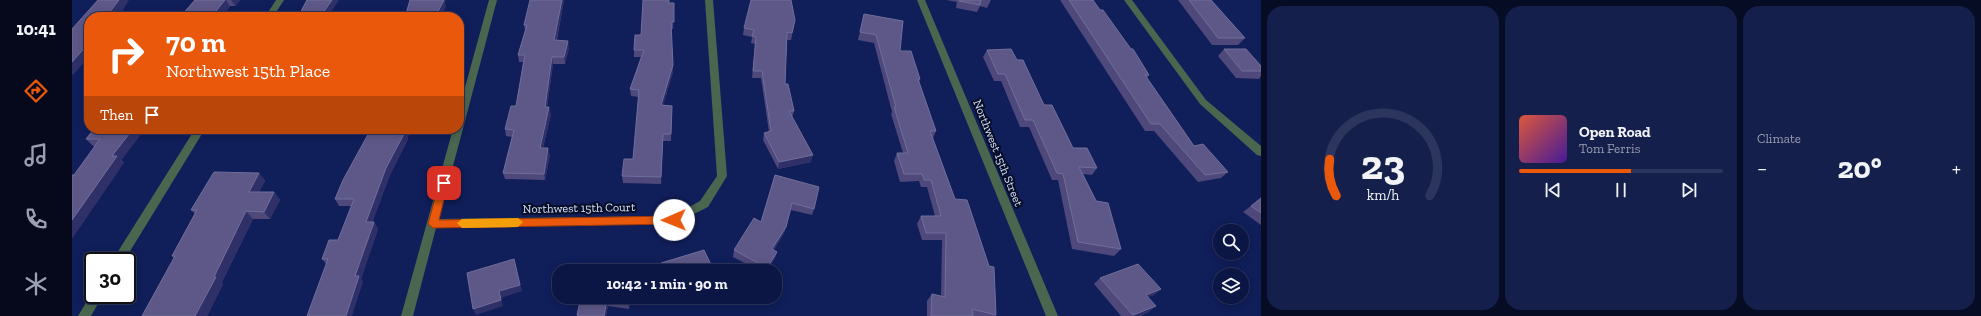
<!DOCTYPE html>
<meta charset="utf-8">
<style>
:root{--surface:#0c1644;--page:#151f4b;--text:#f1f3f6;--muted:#9a9fb2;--line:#2c355d;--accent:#ea580c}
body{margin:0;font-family:"Zilla Slab",serif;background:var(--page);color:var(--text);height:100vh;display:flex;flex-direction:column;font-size:15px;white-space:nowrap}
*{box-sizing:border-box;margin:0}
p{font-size:13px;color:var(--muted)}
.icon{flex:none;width:22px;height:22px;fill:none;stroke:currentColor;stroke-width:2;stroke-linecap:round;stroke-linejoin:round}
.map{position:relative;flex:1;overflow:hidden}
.drawer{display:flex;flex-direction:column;gap:6px;padding:6px;background:#070c25;width:720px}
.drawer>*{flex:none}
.guide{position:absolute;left:12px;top:12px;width:380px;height:122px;border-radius:16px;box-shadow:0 2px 10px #0003,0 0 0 1px var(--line);background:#ea580c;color:#fff;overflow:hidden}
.buttons{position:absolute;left:1141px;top:224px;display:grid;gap:8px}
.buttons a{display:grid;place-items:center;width:36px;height:36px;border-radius:50%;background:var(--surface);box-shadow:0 2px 10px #0003,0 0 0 1px var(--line);font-size:20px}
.speed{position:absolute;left:12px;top:252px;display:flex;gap:8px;font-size:20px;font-weight:700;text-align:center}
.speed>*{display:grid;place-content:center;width:52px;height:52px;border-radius:50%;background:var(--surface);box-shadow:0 2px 10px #0003,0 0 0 1px var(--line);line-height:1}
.speed .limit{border:2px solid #111;border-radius:6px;background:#fff;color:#111}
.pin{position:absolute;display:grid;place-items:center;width:34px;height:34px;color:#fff;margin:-17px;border-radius:8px;box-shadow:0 2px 6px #0006}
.me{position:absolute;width:44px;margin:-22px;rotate:269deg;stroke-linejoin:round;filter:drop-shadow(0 0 3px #0008)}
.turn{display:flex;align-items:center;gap:14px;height:84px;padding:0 16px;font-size:18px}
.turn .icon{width:52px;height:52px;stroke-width:2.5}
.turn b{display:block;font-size:28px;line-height:34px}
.then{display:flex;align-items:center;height:38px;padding:0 16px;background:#0003;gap:8px;font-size:15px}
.big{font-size:30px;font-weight:700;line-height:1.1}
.drawer .tile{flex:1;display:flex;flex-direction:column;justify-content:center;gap:6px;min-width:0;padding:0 14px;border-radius:16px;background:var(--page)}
.drawer .dial{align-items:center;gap:0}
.dial svg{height:104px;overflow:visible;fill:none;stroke:var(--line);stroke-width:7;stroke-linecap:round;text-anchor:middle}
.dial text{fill:var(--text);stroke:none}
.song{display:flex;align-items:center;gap:12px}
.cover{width:48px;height:48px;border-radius:6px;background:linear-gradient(135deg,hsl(10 70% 55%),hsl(260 70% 35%))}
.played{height:4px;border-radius:2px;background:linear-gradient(90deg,var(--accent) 55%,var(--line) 55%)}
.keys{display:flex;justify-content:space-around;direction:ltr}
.heat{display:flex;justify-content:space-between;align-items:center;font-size:22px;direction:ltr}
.drawer .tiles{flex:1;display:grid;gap:6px;grid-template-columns:repeat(3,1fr)}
.trip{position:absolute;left:480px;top:264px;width:230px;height:40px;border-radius:16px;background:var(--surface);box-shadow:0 2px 10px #0003,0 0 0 1px var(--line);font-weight:700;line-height:40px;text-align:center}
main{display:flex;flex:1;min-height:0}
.tab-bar{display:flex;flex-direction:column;width:72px;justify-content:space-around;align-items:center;background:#05091b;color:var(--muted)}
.tab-bar .icon{width:28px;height:28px}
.tab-bar .selected{color:var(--accent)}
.tab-bar b{font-size:18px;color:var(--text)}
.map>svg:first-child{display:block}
</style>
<main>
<nav class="tab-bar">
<b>10:41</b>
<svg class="icon selected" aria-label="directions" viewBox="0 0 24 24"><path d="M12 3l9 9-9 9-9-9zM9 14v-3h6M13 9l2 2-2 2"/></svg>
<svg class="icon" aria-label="music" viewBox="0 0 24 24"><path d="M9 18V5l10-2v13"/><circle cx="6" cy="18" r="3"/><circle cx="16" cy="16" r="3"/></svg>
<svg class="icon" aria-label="phone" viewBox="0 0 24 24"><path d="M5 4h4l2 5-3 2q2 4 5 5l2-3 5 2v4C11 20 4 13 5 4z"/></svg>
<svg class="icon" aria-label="climate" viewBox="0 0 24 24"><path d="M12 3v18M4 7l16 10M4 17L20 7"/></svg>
</nav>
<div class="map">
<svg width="1189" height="316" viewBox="0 0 1189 316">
<rect width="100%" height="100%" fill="#101e5a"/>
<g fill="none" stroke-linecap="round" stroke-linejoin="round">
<g fill="#4b664e" fill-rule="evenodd">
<path d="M204,0h8l-11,17h-8z"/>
<path d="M417,0h8l-58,219 234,-3 27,-15 17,-25 -12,-176h8l14,176 -19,31 -34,17 -238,4 -23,88h-12l52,-187h6v-20z"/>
<path d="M845,0h8l133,316h-12z"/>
<path d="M1052,0h8l74,100 55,46v10l-4,-1 -57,-51z"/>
<path d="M123,129h10l-81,132h-12z"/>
<path d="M21,291v4h10l-12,21h-13z"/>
</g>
</g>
<g fill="#4e487b">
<path d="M123,0h45l-5,6h-5l-8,11h-42z"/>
<path d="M235,0l21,17h-30z"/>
<path d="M492,0l-7,40 12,8 -4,16h-12l-6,43 4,7 -8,34 7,7 -5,25 -40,-1 -2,-6 9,-36 -6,-1 -1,-7 11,-23 7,-44h-4l-1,-7 7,-24 -1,-6z"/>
<path d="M874,0h45l-4,8 -7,-2 -3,6 -21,-4 1,-6z"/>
<path d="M988,0h33l7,10 49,65 -2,3 47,68 34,26 -7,6 -23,4 -44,-51h-9z"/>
<path d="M1106,0h33l34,38 -7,7h-26z"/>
<path d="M602,3l-1,26h-2l2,43 -10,33 9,1 -1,35h-8l-2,43 -38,-1 -1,-7 11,-17 6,-62 -8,-1 -1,-7 11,-32h-7v-7l7,-15z"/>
<path d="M792,14l36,37 20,28 -1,3 17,49 -3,7 63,177 -1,1h-68v-15l5,-7 9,2 1,-56h-20l-5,-16 4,-8h14l-8,-29h-6l-2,-6 -19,1 -6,-21 3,-8h6l-12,-39 1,-2 -18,-69 -16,-3z"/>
<path d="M723,20l-4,20h-4l-2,44 9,27 -2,7 19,44 -33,7 -15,-29 1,-7 5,-1 -8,-54h-9l3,-34 -4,-1 1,-6 -9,-2 1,-7z"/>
<path d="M1152,49l37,17v10l-2,3 -23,-1 -18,-22z"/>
<path d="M915,50l30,10 27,45 29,43 24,20 -5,7 -9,-1 38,75 -7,7 -42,-7 -14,-69h-6l-23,-53h-9l-19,-46h-7l-11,-24z"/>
<path d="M22,129l30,34 -50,12 21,-29h-2l-7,-7z"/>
<path d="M299,129h39l-3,12 -17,34 -18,47h2l4,7 -17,50 2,3 -37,-18 -4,-5 16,-19 14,-34h-13l-4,-7z"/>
<path d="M187,173l6,8 -6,11h15l6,8 -10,19h-17l-31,63 1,2 -16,32h-65l32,-58 -2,-2 23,-42 -4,-4z"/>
<path d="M703,175l39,34 -2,6 -21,-5 -7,23 -10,17 3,2 -2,6 -8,13h-7l-27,-14 1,-7 27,-28z"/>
<path d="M1189,198v27l-18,-13z"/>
<path d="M589,263l53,8h-52l-1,-2z"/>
<path d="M1028,278l61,11 -7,6 -6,2 1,15 -9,4h-19l-27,-32z"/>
<path d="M500,297h59l-2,12 -21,-3 -2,10h-29l4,-16 -9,-1z"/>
<path d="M600,297h22l-20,6z"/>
</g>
<g fill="#2f3068">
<path d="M47,0h10l-6,10 -6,7h-11z"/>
<path d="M153,0h1l4,6 -8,11h-11z"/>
<path d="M159,0h9l-5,6z"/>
<path d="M260,0h7l-11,17h-3l-2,-4z"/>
<path d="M369,0h5l-1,3 1,4 -5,10h-6z"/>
<path d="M490,0h2l-9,47 -1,-7z"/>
<path d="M247,13l2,4h-4z"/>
<path d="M496,41l1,7 -4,16 -1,-7z"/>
<path d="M17,43v14l-16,18 -1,-1v-12z"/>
<path d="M480,57l1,7 -7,50 -1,-7z"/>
<path d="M601,65v7l-12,40v-7z"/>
<path d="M477,107l2,7 -10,41 -1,-7z"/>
<path d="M61,129h12l-24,32 3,2 -52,76v-19l40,-64z"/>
<path d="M333,129h5l-3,12 -17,34 -20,54 -4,-7 20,-54z"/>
<path d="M476,148l2,7 -5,25 -1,-6z"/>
<path d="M741,155l-2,7 -33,7 1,-7z"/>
<path d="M187,173l6,8 -10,18 -6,-7z"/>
<path d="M202,192l6,8 -10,19 -6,-7z"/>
<path d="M720,203l-8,30 -14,23 2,-7z"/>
<path d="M174,211l7,8 -31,63 1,2 -16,32h-12z"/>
<path d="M302,222l4,7 -17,50 2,3 -11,34h-6l9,-40z"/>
<path d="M705,252l-2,6 -8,13h-1l1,-3z"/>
<path d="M442,259l2,7 6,25 -21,7 2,8 -27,9 -3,-6 26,-18z"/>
<path d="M1089,289l-7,6 -15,6 7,-6z"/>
<path d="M557,297h2l-2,12 -1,-6z"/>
<path d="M603,297h19l-20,6z"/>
<path d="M535,300l1,6 -2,10h-2z"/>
<path d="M1084,306l-7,6 -9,4h-8z"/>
</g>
<g fill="#5d5888" stroke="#716e9a">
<path d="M26,0h21l-13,17h-17v26l-17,19v-33z"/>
<path d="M123,0h30l-14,17h-31z"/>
<path d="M235,0h25l-9,13h-4l-2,4h-19z"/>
<path d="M338,0h34l-9,17h-30z"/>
<path d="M458,0h32l-8,40 14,1 -4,16h-12l-7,50h4l-9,41h8l-4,26 -41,-1 11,-43 -9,-1 6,-23h5l9,-51h-7l9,-30h-3z"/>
<path d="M571,0h26v3h5v19h-3l2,43 -12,40 11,1 -1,28h-8l-2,43 -39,-1 2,-17h9l6,-69 -9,-1 14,-39h-10l1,-15h6z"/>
<path d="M679,0h40l4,20 -3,13 -5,-1 -2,52h3l6,27h-5l24,44 -34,7 -15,-29 7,-2 -9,-60h-9l3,-34 -4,-1 2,-6 -10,-2z"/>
<path d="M887,0h22l-1,5 -21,-4z"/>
<path d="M997,0h24l7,10h3l28,39h2l16,26h-4l49,71 9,-2 25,28 -23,3 -45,-51h-9z"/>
<path d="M1117,0h22l34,38h-27z"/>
<path d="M792,14l39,7 -3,30h11l9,28h-2l18,52h-6l25,68 12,1 22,66 5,1 2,48 -24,-6 1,7h-42l1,-22 13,3 1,-64h-20l-5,-17h20l-10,-36h-7l-2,-6h-18l-7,-21h11l-14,-46h2l-20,-72 -16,-3z"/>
<path d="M939,49l6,11h6l21,45h8l21,43h14l10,20 -18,-1 17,34 12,2 13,46 -43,-7 -15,-68 -6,-1 -24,-53h-8l-20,-46h-7l-11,-24z"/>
<path d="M1152,49h22l15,17v5h-19z"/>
<path d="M22,129h39l-21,27h5l-45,64v-45h2l26,-36h-14z"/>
<path d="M299,129h34l-1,5 -18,34 -20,54h8l-19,54h4l-13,40h-39l21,-57h-6l7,-19h9l16,-41h-19l8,-19z"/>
<path d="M142,172l45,1 -10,19h25l-10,20 -18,-1 -32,66h2l-21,39h-53l33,-60h-3l25,-46h-6z"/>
<path d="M703,175l44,12 -5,22 -22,-6 -6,24 -14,22 5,3 -10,16 -33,-18 20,-32 7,4z"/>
<path d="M1189,198v15l-10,-7z"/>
<path d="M632,250l10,21h-50l-3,-8z"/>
<path d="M442,259l6,26 -21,6 2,9 -28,9 -6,-36z"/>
<path d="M1066,264l23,25 -15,6 10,11 -23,9 -33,-37z"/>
<path d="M506,265l43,6h-44z"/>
<path d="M509,297h48l-1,6 -21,-3 -3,16h-24l-3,-1z"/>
</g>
<path fill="#ea580c" stroke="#983908" d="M372,180l4,3 -9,37 235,-4 4,4 -4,4 -241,4 -5,-4 11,-41z"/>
<path fill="#f59e0b" d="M446,218l5,4 -5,5 -56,1 -5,-5 5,-4z"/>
<g text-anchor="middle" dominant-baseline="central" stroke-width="4" stroke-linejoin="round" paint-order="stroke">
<g font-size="12" fill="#d9e2f9" stroke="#060d27">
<text transform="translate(926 153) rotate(68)">Northwest 15th Street</text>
<text transform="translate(507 208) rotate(-1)">Northwest 15th Court</text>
</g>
</g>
</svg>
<div class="buttons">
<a><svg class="icon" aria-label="search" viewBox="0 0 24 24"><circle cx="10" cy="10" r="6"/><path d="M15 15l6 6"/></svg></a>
<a><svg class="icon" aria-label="layers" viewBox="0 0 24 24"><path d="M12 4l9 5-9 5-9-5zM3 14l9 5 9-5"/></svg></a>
</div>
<div class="speed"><div class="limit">30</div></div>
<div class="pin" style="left:372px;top:183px;background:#d93025"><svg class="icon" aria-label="arrive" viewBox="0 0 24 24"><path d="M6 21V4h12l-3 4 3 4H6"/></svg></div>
<svg class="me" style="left:602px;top:220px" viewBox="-20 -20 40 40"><circle r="19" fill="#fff"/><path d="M0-13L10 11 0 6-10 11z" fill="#ea580c"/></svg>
<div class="trip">10:42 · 1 min · 90 m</div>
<div class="guide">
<div class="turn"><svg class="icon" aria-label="right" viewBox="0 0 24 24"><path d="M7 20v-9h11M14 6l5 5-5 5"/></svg><div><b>70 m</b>Northwest 15th Place</div></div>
<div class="then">Then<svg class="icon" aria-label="arrive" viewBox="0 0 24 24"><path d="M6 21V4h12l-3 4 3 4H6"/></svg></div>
</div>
</div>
<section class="drawer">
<div class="tiles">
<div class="tile dial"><svg viewBox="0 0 100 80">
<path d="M14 69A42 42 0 1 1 86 69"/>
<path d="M14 69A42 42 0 0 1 9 41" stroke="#ea580c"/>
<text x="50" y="56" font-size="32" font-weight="700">23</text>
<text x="50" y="72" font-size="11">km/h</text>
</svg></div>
<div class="tile">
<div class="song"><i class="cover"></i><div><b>Open Road</b><p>Tom Ferris</p></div></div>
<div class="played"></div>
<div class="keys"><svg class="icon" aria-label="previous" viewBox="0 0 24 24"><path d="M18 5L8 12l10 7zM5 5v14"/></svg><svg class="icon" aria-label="pause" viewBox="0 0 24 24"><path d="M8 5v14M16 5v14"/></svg><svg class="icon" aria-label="next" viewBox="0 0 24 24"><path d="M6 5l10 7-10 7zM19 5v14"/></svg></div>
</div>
<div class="tile"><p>Climate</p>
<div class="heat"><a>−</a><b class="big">20°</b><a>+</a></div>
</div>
</div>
</section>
</main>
